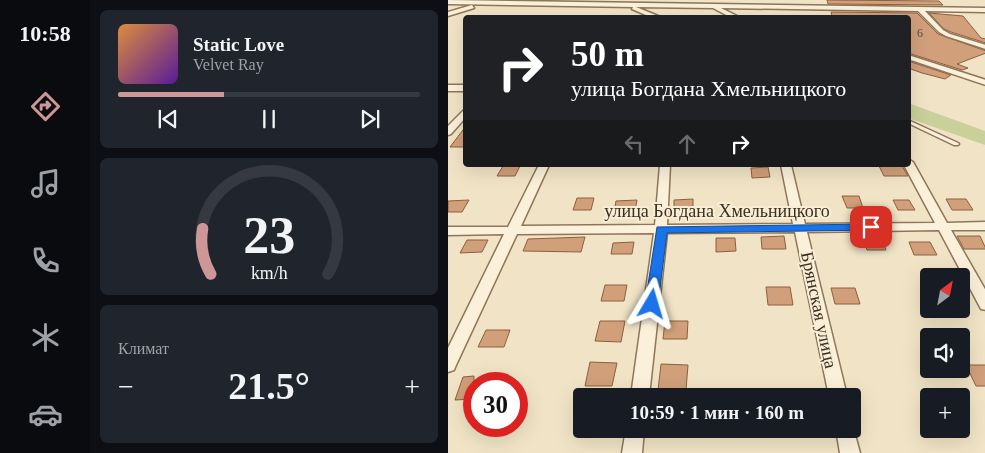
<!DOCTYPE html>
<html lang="ru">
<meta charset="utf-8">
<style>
:root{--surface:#171b24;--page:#20242c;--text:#f1f3f6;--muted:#9ea1a6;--line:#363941;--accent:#cd9798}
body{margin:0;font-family:"Times New Roman",serif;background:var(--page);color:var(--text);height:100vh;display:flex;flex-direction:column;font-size:19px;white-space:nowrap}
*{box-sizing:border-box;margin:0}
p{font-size:16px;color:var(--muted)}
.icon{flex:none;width:28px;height:28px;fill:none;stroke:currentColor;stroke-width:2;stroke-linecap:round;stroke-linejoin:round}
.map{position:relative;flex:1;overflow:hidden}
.details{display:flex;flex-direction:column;gap:10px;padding:10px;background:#0d0f14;width:358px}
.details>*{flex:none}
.top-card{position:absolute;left:15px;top:15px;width:448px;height:152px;border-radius:5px;box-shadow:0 5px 20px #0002;background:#202124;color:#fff;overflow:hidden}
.needle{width:32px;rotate:32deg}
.buttons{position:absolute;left:472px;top:268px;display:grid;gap:10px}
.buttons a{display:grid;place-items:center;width:50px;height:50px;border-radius:5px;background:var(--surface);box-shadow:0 5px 20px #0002;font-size:25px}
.speed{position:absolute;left:15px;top:372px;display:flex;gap:10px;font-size:25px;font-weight:700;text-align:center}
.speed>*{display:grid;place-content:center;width:65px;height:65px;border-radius:50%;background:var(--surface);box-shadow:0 5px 20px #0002;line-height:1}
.speed .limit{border:8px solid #d22;background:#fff;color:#111}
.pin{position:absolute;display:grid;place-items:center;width:42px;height:42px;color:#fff;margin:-21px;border-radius:10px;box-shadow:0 2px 8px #0006}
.me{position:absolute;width:55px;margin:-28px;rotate:7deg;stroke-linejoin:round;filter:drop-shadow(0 0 4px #0008)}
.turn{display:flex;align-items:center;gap:18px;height:105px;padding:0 25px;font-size:22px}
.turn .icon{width:65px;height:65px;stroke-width:2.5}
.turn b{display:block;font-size:35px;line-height:42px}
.lanes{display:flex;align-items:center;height:48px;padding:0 25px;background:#0003;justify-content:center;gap:25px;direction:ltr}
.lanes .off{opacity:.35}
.big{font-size:38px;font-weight:700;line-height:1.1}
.details .card{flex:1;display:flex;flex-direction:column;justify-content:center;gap:8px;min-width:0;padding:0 18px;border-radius:8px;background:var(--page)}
.details .dial{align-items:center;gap:0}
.dial svg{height:130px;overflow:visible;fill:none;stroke:var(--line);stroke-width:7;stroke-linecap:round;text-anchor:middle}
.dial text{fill:var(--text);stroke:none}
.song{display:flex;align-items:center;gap:15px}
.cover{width:60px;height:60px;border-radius:8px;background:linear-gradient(135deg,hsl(30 70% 55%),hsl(270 70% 35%))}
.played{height:5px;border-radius:2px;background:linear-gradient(90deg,var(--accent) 35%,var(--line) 35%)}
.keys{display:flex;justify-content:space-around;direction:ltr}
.heat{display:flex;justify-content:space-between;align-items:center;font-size:28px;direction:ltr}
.trip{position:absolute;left:125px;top:388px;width:288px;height:50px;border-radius:5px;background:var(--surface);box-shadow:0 5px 20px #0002;font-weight:700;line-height:50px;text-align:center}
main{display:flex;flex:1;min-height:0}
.tab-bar{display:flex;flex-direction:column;width:90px;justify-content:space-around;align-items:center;background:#090b0e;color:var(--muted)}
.tab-bar .icon{width:35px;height:35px}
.tab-bar .selected{color:var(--accent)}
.tab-bar b{font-size:22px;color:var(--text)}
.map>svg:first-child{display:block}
</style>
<main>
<nav class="tab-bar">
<b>10:58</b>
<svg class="icon selected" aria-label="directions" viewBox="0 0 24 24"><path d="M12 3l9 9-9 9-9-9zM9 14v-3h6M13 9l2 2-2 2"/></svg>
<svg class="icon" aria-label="music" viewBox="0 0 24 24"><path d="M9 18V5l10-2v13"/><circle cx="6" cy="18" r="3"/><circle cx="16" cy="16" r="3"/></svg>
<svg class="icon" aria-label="phone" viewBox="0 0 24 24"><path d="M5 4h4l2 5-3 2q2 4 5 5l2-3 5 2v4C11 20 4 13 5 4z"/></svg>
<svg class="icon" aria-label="climate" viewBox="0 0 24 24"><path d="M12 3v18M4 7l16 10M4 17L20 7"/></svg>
<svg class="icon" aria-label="car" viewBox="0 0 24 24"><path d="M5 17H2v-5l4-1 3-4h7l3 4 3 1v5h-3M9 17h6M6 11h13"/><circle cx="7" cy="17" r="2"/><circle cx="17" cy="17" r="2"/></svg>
</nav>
<section class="details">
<div class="card">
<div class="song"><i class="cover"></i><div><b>Static Love</b><p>Velvet Ray</p></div></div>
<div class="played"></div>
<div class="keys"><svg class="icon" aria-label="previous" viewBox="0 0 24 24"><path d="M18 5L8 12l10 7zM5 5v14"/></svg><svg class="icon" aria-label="pause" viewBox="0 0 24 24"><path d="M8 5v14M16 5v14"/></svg><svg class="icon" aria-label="next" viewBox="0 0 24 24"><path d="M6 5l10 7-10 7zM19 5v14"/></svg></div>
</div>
<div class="card dial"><svg viewBox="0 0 100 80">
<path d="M14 69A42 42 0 1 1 86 69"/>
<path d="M14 69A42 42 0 0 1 9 41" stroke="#cd9798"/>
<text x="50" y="56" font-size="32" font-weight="700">23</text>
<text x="50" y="72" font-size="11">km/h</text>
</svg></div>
<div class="card"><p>Климат</p>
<div class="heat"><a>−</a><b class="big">21.5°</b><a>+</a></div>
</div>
</section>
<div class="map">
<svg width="538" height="453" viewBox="0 0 538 453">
<rect width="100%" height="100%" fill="#f1e4c6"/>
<path fill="#c9d099" d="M460,103l77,28v14l-77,-27z"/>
<g fill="#d19f7a" stroke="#8e5f3e">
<path d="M379,0l112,1 4,4 -115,-1z"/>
<path d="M383,12l86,1 21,21 48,17v2l-29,11 11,4 -6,2 -54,-17v-35l-76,-2z"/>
<path d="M481,13l34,3 18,22 5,1v4l-35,-11 -7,-3z"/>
<path d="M460,61l43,14 -6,4 -23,-6 -14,-5z"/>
<path d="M18,126v21h-16z"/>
<path d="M55,166h17l-5,10h-18z"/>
<path d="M431,166h23l6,10h-24z"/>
<path d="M320,167l2,10 -18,1 -1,-10z"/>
<path d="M394,196h17l4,12h-16z"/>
<path d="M129,198h17l-3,12h-18z"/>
<path d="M245,199v10l-19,1v-10z"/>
<path d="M498,199h20l7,11h-21z"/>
<path d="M21,200l-7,12h-14v-11z"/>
<path d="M189,200l-2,11 -21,1 2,-11z"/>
<path d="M445,200h16l6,10h-17z"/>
<path d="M336,236l2,13h-24l-1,-12z"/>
<path d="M509,236h23l6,13h-22z"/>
<path d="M137,237l-4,15 -58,-1 5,-12z"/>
<path d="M268,238h19l1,13 -20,1z"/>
<path d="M415,239h19l4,11h-19z"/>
<path d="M19,240h21l-6,12 -22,1z"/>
<path d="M186,242l-2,12h-21l2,-11z"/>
<path d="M461,242h21l7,13h-23z"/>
<path d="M157,285h22l-3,16h-23z"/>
<path d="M318,287h24l3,18h-25z"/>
<path d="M383,288h24l5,16h-25z"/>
<path d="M152,321h25l-4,21 -26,-1z"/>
<path d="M217,321h23l-1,18h-24z"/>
<path d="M38,330h24l-6,17h-26z"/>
<path d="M142,362l27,1 -5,23h-27z"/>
<path d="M213,364l27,1 -2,25h-28z"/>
<path d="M518,365h20v21h-10z"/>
<path d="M26,376v23l-19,1 8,-23z"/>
</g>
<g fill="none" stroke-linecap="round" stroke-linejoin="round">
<g stroke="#8e765a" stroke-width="3">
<path id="lane" d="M460,120l50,23 1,1 -1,1h-4l-46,-22z"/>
</g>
<g stroke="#8e765a" stroke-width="3">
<g id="street">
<path d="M0,0l538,8v4l-61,-1 18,19 7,4 36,11v4l-40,-13 -7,-4 -21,-21 -197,-3 20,10h-9l-19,-10 -77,-1 27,11h-10l-21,-9 1,-2 -185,-3z"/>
<path d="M24,5l2,3 -26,8v-4z"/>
<path d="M460,55l78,25v5l-78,-26z"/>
<rect x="0" y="85" width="18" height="6"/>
<path d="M18,108v9l-15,17 -3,1v-9z"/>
<path d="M460,159l5,3 34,61 39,-1v8h-35l35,61v19l-5,-1 -42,-79 -132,2 40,164h-18l-34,-164 -128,1 -18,163h-18l23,-163 -137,1 -61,131 -2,5 -6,2v-24l56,-114 -56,1v-8h60l31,-62h10l-28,61 134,-1 5,-60h10l-3,60 126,-1 -12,-59h10l14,59 130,-1 -31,-58h4z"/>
<path d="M404,424l8,29h-20l-4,-24h16z"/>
<path d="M178,429h18l-2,24h-20z"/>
</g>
</g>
<use href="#lane" fill="#fbf1da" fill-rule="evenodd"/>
<use href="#street" fill="#fbf1da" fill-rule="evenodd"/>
</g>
<path fill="#1a73e8" stroke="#114b97" d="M423,224l6,3 -2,3 -208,3 -9,71 -2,3h-9l-2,-3 12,-77z"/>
<g text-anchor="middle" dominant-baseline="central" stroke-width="4" stroke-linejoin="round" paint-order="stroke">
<g font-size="12" fill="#624a36">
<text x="472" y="33">6</text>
</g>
<g font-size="18" fill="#3d2e1f" stroke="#f8eed6">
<text x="269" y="211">улица Богдана Хмельницкого</text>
<text transform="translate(371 310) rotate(78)">Брянская улица</text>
</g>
</g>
</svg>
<div class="buttons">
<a><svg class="needle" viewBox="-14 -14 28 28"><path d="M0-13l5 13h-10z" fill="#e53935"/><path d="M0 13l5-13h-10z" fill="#9ea1a6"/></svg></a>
<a><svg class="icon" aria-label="sound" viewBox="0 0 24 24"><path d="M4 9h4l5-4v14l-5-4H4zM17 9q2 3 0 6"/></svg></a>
<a>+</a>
</div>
<div class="speed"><div class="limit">30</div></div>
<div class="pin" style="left:423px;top:227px;background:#d93025"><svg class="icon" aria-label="arrive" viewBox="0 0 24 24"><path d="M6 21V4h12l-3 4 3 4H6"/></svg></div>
<svg class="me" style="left:204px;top:304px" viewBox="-20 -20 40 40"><path d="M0-17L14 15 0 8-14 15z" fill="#1a73e8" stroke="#fff" stroke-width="4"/></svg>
<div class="trip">10:59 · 1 мин · 160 m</div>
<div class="top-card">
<div class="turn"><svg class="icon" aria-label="right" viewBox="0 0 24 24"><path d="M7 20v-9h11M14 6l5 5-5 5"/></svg><div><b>50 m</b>улица Богдана Хмельницкого</div></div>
<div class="lanes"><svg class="icon off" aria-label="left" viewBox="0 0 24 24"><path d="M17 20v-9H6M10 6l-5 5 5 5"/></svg><svg class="icon off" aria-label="ahead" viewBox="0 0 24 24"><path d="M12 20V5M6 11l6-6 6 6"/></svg><svg class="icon" aria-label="right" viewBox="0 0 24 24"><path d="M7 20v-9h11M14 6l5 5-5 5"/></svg></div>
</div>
</div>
</main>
